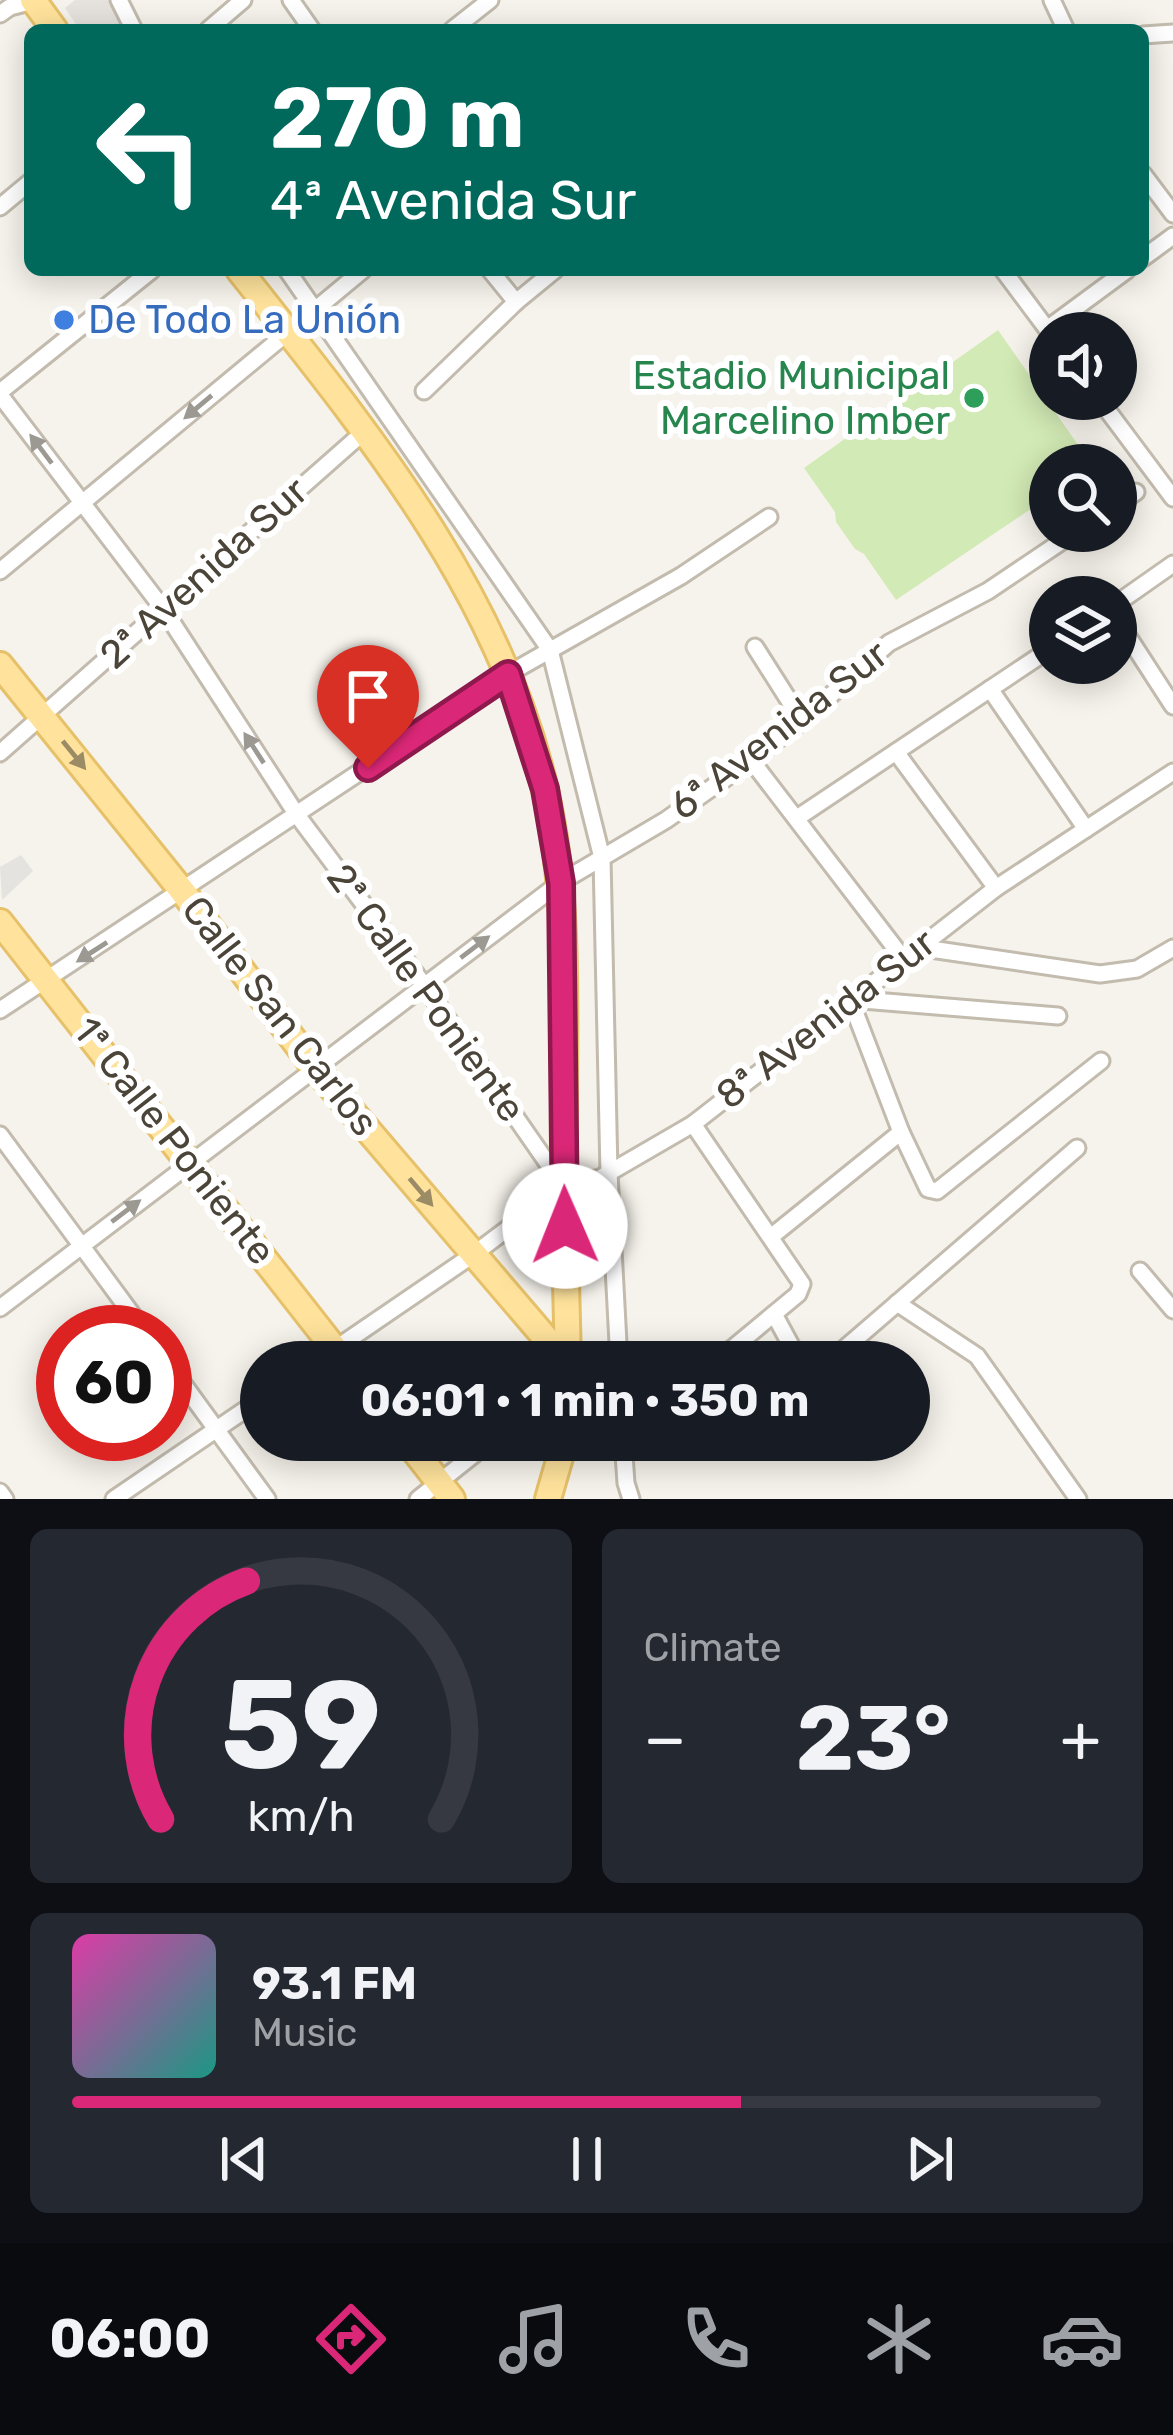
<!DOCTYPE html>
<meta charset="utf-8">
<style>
:root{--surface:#171b24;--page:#242831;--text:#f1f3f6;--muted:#9ea1a6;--line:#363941;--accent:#db2777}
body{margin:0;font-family:Rubik,sans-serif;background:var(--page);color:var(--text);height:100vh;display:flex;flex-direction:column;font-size:45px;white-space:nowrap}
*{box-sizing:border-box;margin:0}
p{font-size:39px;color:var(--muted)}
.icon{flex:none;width:66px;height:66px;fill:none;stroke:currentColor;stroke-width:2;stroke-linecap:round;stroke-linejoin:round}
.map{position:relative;height:1499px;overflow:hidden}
.side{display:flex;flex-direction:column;gap:30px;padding:30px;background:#0d0f14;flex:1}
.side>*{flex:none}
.banner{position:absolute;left:24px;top:24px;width:1125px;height:252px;border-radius:18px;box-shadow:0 6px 30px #0003;background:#00695c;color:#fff;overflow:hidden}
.fabs{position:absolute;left:1029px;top:312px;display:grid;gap:24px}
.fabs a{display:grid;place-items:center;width:108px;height:108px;border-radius:50%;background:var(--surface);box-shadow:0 6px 30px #0003;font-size:60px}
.speed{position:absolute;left:36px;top:1305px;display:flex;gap:24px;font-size:60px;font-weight:700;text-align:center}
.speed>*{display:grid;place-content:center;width:156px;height:156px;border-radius:50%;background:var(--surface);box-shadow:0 6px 30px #0003;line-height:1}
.speed .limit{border:18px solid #d22;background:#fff;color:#111}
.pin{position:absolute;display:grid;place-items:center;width:102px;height:102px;color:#fff;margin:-123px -51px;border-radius:50% 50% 50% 0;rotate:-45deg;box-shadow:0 0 12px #0007}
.pin .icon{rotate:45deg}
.me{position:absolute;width:132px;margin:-66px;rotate:359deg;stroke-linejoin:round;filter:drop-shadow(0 0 9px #0008)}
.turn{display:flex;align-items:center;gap:42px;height:252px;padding:0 48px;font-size:54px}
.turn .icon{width:156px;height:156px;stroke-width:2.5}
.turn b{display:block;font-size:84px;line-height:102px}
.big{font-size:90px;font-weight:700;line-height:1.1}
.side .widget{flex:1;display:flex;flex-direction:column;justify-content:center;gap:18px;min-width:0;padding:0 42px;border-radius:18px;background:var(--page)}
.side .dial{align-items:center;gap:0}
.dial svg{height:312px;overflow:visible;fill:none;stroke:var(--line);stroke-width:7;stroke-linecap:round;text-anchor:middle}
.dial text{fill:var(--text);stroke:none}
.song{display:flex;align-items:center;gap:36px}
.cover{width:144px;height:144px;border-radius:18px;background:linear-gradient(135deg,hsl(320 70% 55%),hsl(170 70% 35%))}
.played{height:12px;border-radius:6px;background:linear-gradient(90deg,var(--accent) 65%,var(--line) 65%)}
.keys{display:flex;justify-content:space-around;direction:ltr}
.heat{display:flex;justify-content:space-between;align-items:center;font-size:66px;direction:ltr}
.side .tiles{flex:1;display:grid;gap:30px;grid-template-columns:1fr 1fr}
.widget:last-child{grid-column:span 2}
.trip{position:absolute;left:240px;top:1341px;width:690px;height:120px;border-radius:60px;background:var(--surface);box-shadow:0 6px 30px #0003;font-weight:700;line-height:120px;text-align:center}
.menu{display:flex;height:192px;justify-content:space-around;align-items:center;background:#090b0e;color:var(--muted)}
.menu .icon{width:84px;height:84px}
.menu .on{color:var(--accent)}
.menu b{font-size:54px;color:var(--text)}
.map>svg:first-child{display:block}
</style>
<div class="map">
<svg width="1173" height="1499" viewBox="0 0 1173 1499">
<rect width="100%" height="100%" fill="#f6f3ec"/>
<path fill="#e6e2dd" d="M75,0h38l16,30h-49l-15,-22z"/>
<path fill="#d2eab5" d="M998,330l94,135h-42v31l-154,104 -32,-46 -9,-5 -19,-27 -1,-10 -31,-44z"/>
<path fill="#e5e3e0" d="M21,855l12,16 -31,29 -2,-33z"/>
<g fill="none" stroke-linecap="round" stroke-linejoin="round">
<g stroke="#c2bbae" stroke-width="21">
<g id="minor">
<path d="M119,0l15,30"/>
<path d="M291,0l21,30"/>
<path d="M1052,0l14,30"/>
<path d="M0,14l10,-7 23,-6"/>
<path d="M208,30l35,-30"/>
<path d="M452,30l38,-30"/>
<path d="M1143,35l30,-2"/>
<path d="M1143,174l30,40"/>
<path d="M0,207l30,-25"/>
<path d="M1143,258l30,-22"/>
<path d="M287,270l263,380 52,208 7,315 10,189"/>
<path d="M490,270l26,32"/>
<path d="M1003,270l47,63"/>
<path d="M1047,329l80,-59"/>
<path d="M424,391l92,-89 39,-32"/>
<path d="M0,392l152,-122"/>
<path d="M0,395l164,215 133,205 127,170 138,199"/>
<path d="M1099,399l74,99"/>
<path d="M1116,505l20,-13"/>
<path d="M0,571l363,-301"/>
<path d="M1116,604l57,-40"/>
<path d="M1116,618l57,88"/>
<path d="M755,647l47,74"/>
<path d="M990,689l96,140"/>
<path d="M896,752l100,136"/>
<path d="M0,753l366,-323"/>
<path d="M751,760l151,197"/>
<path d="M797,818l253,-169"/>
<path d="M917,947l183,27 37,-5 36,-21"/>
<path d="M0,1010l508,-336 173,-98 88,-59"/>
<path d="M1058,1016l-208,-17 51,133 27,57 9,2 164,-130"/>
<path d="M693,1124l109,160 -4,10 -82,68"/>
<path d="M0,1135l145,197"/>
<path d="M772,1236l129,-104"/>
<path d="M1140,1271l33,39"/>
<path d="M897,1303l80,53 101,143"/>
<path d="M0,1308l561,-426 105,-62 85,-60 51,-39 87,-78 99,-52 89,-60"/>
<path d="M774,1314l26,48"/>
<path d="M165,1359l102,140"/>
<path d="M316,1362l158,-108 89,-67 37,-9 93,-54 303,-236 177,-116"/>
<path d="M829,1362l248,-214"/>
<path d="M623,1440l3,43 5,16"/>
<path d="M670,1444l5,-4"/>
<path d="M0,1492l5,7"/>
<path d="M114,1499l147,-100"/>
<path d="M418,1499l74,-59"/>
</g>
</g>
<g stroke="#e6c16a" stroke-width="30">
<g id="primary">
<path d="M33,0l22,30"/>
<path d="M239,270c124,157 261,320 306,520 24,104 19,212 19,317 -1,85 2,170 4,255"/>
<path d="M0,665l183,227 131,175 252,295"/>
<path d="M0,922l345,440"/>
<path d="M406,1440l46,59"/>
<path d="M548,1499l17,-59"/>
</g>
</g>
<use href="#minor" stroke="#fff" stroke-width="15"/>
<use href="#primary" stroke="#ffe39c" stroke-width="24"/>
</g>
<defs><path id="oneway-solid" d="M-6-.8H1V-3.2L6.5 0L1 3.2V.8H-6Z" transform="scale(3)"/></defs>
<g fill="#9c9892">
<use href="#oneway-solid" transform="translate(198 407) rotate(140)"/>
<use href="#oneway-solid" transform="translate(41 449) rotate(-127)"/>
<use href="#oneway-solid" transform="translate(254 748) rotate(-123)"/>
<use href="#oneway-solid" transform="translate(475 947) rotate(-37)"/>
<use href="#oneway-solid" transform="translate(92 952) rotate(147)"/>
<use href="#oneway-solid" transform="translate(126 1211) rotate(-37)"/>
</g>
<g fill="#9c8c66">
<use href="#oneway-solid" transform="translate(74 755) rotate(51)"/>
<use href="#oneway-solid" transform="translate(421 1192) rotate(50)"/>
</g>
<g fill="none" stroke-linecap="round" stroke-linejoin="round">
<g stroke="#8e194d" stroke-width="30">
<path id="route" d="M368,768l140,-94 37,115 16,94 4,343"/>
</g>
<use href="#route" stroke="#db2777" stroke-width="21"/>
</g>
<circle fill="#3f7fe0" stroke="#fff" stroke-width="4.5" cx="64" cy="320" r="12"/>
<circle fill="#2e9e5b" stroke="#fff" stroke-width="4.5" cx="974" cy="398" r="12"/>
<g text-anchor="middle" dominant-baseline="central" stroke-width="12" stroke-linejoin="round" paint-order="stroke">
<g font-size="39" fill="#366cbe" stroke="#fff" text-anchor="start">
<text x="88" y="320">De Todo La Unión</text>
</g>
<g font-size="39" fill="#27864d" stroke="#fff" text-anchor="end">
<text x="950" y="376">Estadio Municipal<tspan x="950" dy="45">Marcelino Imber</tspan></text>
</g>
<g font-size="39" fill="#4b4439" stroke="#fff">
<text transform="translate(204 573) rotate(-42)">2ª Avenida Sur</text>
<text transform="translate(779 730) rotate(-38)">6ª Avenida Sur</text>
<text transform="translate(426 993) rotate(54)">2ª Calle Poniente</text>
<text transform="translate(280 1016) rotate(52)">Calle San Carlos</text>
<text transform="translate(826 1019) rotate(-38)">8ª Avenida Sur</text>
<text transform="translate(174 1141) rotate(52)">1ª Calle Poniente</text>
</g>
</g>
</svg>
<div class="fabs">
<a><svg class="icon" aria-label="sound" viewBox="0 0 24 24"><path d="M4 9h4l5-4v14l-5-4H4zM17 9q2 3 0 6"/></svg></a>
<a><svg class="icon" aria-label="search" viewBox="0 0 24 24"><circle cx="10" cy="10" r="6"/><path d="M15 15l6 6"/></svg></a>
<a><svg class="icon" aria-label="layers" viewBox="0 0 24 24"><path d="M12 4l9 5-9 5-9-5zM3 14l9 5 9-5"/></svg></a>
</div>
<div class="speed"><div class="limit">60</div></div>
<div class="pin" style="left:368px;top:768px;background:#d93025"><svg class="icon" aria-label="arrive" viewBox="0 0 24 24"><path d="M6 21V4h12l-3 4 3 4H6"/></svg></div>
<svg class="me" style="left:565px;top:1226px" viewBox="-20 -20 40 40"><circle r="19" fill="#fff"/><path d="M0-13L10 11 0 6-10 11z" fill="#db2777"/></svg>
<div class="trip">06:01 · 1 min · 350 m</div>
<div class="banner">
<div class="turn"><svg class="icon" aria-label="left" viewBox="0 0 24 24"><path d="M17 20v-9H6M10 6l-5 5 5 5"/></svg><div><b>270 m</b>4ª Avenida Sur</div></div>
</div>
</div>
<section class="side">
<div class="tiles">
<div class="widget dial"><svg viewBox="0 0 100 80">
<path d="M14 69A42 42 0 1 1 86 69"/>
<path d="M14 69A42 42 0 0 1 36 8" stroke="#db2777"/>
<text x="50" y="56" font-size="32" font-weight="700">59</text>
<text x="50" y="72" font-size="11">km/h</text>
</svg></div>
<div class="widget"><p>Climate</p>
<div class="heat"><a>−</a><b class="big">23°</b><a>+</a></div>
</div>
<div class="widget">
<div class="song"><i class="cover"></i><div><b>93.1 FM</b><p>Music</p></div></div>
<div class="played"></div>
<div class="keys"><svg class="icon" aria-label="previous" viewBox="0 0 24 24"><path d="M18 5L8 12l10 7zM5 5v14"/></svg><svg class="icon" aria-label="pause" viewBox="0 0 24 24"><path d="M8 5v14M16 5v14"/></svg><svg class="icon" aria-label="next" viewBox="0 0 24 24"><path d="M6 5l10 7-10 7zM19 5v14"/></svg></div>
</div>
</div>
</section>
<nav class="menu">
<b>06:00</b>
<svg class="icon on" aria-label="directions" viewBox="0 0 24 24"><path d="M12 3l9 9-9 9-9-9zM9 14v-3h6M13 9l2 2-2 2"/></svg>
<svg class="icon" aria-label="music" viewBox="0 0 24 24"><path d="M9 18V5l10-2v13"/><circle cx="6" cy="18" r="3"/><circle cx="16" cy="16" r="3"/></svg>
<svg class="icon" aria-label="phone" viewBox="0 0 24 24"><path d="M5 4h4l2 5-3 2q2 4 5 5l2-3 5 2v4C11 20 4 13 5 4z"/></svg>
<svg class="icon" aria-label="climate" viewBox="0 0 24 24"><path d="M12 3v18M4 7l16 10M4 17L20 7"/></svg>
<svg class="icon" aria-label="car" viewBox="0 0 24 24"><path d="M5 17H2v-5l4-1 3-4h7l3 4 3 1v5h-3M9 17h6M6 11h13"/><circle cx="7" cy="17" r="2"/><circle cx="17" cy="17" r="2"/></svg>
</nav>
